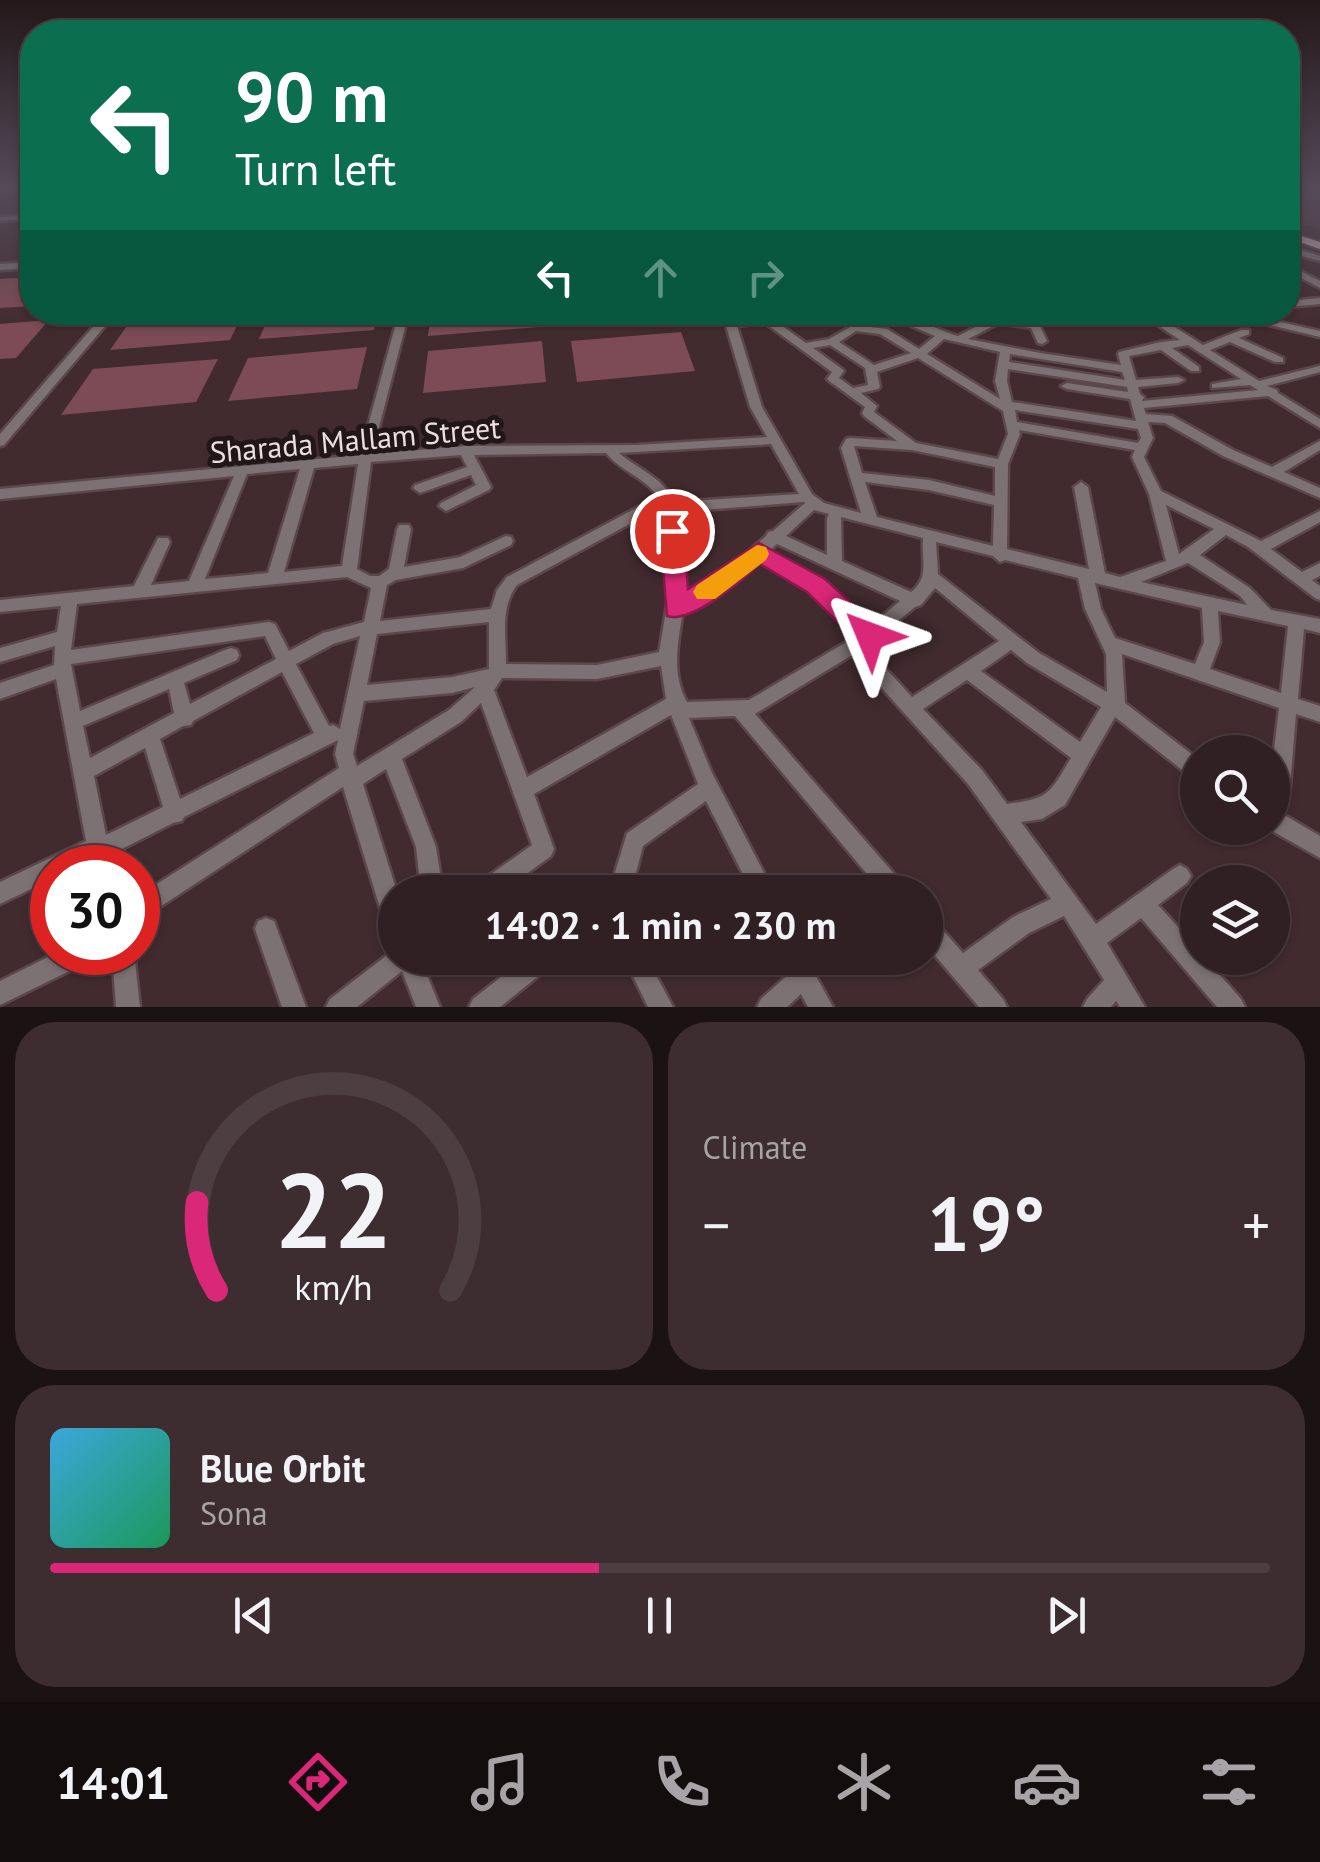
<!DOCTYPE html>
<meta charset="utf-8">
<style>
:root{--surface:#312023;--page:#3d2d30;--text:#f1f3f6;--muted:#a8a3a6;--line:#4c3e41;--accent:#db2777}
body{margin:0;font-family:"PT Sans",sans-serif;background:var(--page);color:var(--text);height:100vh;display:flex;flex-direction:column;font-size:38px;white-space:nowrap}
*{box-sizing:border-box;margin:0}
p{font-size:32px;color:var(--muted)}
.icon{flex:none;width:55px;height:55px;fill:none;stroke:currentColor;stroke-width:2;stroke-linecap:round;stroke-linejoin:round}
.map{position:relative;height:1007px;overflow:hidden}
.side{display:flex;flex-direction:column;gap:15px;padding:15px;background:#1b1213;flex:1}
.side>*{flex:none}
.hud{position:absolute;left:20px;top:20px;width:1280px;height:305px;border-radius:40px;box-shadow:0 2px 8px #0004,0 0 0 2px var(--line);background:#0b6e4f;color:#fff;overflow:hidden}
.fabs{position:absolute;left:1180px;top:735px;display:grid;gap:20px}
.fabs a{display:grid;place-items:center;width:110px;height:110px;border-radius:50%;background:var(--surface);box-shadow:0 2px 8px #0004,0 0 0 2px var(--line);font-size:50px}
.speed{position:absolute;left:30px;top:845px;display:flex;gap:20px;font-size:50px;font-weight:700;text-align:center}
.speed>*{display:grid;place-content:center;width:130px;height:130px;border-radius:50%;background:var(--surface);box-shadow:0 2px 8px #0004,0 0 0 2px var(--line);line-height:1}
.speed .limit{border:15px solid #d22;background:#fff;color:#111}
.pin{position:absolute;display:grid;place-items:center;width:85px;height:85px;color:#fff;margin:-42px;border:5px solid #fff;border-radius:50%;box-shadow:0 2px 10px #0007}
.me{position:absolute;width:110px;margin:-55px;rotate:314deg;stroke-linejoin:round;filter:drop-shadow(0 0 8px #0008)}
.turn{display:flex;align-items:center;gap:35px;height:210px;padding:0 50px;font-size:45px}
.turn .icon{width:130px;height:130px;stroke-width:2.5}
.turn b{display:block;font-size:70px;line-height:85px}
.lanes{display:flex;align-items:center;height:95px;padding:0 50px;background:#0003;justify-content:center;gap:50px;direction:ltr}
.lanes .off{opacity:.35}
.big{font-size:75px;font-weight:600;line-height:1.1}
.side .widget{flex:1;display:flex;flex-direction:column;justify-content:center;gap:15px;min-width:0;padding:0 35px;border-radius:40px;background:var(--page)}
.side .dial{align-items:center;gap:0}
.dial svg{height:260px;overflow:visible;fill:none;stroke:var(--line);stroke-width:7;stroke-linecap:round;text-anchor:middle}
.dial text{fill:var(--text);stroke:none}
.song{display:flex;align-items:center;gap:30px}
.cover{width:120px;height:120px;border-radius:15px;background:linear-gradient(135deg,hsl(200 70% 55%),hsl(150 70% 35%))}
.played{height:10px;border-radius:5px;background:linear-gradient(90deg,var(--accent) 45%,var(--line) 45%)}
.keys{display:flex;justify-content:space-around;direction:ltr}
.heat{display:flex;justify-content:space-between;align-items:center;font-size:55px;direction:ltr}
.side .tiles{flex:1;display:grid;gap:15px;grid-template-columns:1fr 1fr}
.widget:last-child{grid-column:span 2}
.trip{position:absolute;left:378px;top:875px;width:565px;height:100px;border-radius:50px;background:var(--surface);box-shadow:0 2px 8px #0004,0 0 0 2px var(--line);font-weight:600;line-height:100px;text-align:center}
.menu{display:flex;height:160px;justify-content:space-around;align-items:center;background:#140d0e;color:var(--muted)}
.menu .icon{width:70px;height:70px}
.menu .on{color:var(--accent)}
.menu b{font-size:45px;color:var(--text)}
.map>svg:first-child{display:block}
</style>
<div class="map">
<svg width="1320" height="1007" viewBox="0 0 1320 1007">
<rect width="100%" height="100%" fill="#412b2f"/>
<path fill="#4f3338" d="M1288,188h32v41l-32,-9z"/>
<g fill="#7d4b55">
<path d="M32,277v29l-32,2v-29z"/>
<path d="M271,312h107v1l-4,17 -115,9z"/>
<path d="M136,313l10,-1 97,1 -13,27 -120,10z"/>
<path d="M431,313h107l1,14 -111,9z"/>
<path d="M49,320l-33,38 -16,1v-35z"/>
<path d="M681,332l14,39 -118,11 -6,-41z"/>
<path d="M542,341l4,41 -123,11 5,-42z"/>
<path d="M367,347l-10,42 -129,12 20,-43z"/>
<path d="M218,359l-22,43 -135,13 32,-46z"/>
</g>
<g fill="none" stroke-linecap="round" stroke-linejoin="round">
<g stroke="#5c474b" stroke-width="5">
<g id="minor">
<path d="M32,215v4l-32,2v-4z"/>
<path d="M1288,246l32,10v5l-32,-9z"/>
<path d="M32,262v6l-32,2v-6z"/>
<path d="M1288,265l32,16v7l-32,-17z"/>
<path d="M1320,298v6l-32,3v-6z"/>
<path d="M106,312h11l-113,133 -4,1v-12z"/>
<path d="M399,312h10l-37,142 93,-8 171,-1 131,-8 -17,-30 -28,-95h10l3,8 36,-2 35,25 23,-4 25,-14 33,4 32,20 16,-13 -24,-10 -21,-14c18,0 48,19 68,24l33,-17 -8,-7h12l6,5 38,7 8,17 -5,3 -4,-1 -7,-15 -32,-5 -31,16 72,14 81,12 -3,-11 1,-2 42,-10 19,-2 -42,-28h13l52,33 38,-15h8v4l-10,4 44,20v4h-8l-45,-20 -20,8 49,31 61,-15v6l-53,14 10,4 1,3 42,26v9l-52,-32 -124,12 2,6 26,2 61,34 39,17 48,-26v9l-36,22 36,16v10l-97,-42 -58,-33 -17,-1 5,16 -9,19 17,34 100,50 59,-30v11l-49,27 31,23 18,-9v13l-8,4 8,6v14l-5,-2 -67,-51 -22,-12 -26,20 50,33 21,22 49,9v14l-16,-4 -6,70 22,7v16l-24,-8 -6,73 -9,26 39,23v22l-53,-30h5v-61l7,-59 -157,-54 3,49 73,56v21l-7,-3 -76,-60 -50,88 -23,14 -21,3 75,102 77,-55 7,-4 7,4 4,7 -4,7 -29,22 40,44v9h7l36,41 4,8h-28l-76,-89 -34,25 38,64h-25l-4,-6 -5,6h-28l4,-8 17,-19 -40,-64 -35,17 -51,37 25,29 4,8h-28l-54,-63v-28l8,3 30,34 50,-36 38,-18 -83,-115 -116,-129 -97,59 148,170 3,8h-24l-147,-176 -46,2 23,55 62,119h-22l-46,-91 -63,45 -12,46h-22l18,-59 71,-49 -27,-69 -137,79 20,55 -3,7 -49,36h-28l3,-8 55,-39 -51,-142 -20,19 -59,37 34,88 7,45h-22l-5,-45 -30,-78 -23,15 34,108h-2v40l-8,-3 -3,-8 -41,-134 -197,129 -8,3v-23l201,-128 -4,-14 3,-14 -154,77 -2,4 -9,2 -63,32 2,13h-21l-1,-7 -14,7h-24v11l-52,25v-22l86,-41 -30,-162 -56,20v-16l54,-18 1,-19 -55,16v-14l57,-16 4,-26 -61,6v-12l134,-14 24,-48h10l2,4 -19,43 38,-4 45,-105 -234,23v-10l360,-34zM765,323l67,49 -5,7 2,2 36,26 -3,6 2,3 33,25 -47,-3 -4,1 -5,9 20,65 -37,-10 -12,-9 -50,-87 -25,-81zM856,331l24,3 31,19 -37,12 -35,-23zM944,339l56,13 -5,29 5,18 -73,-45zM830,345l35,23 3,17 -15,3 -14,-10 5,-7 -2,-2 -29,-21zM1188,345l53,34 -29,5v4l38,-3 8,5 -116,11 2,-4 -4,-3 -2,-7 40,-4 6,-3 -6,-3 -42,3 -7,-24 32,-6 30,21h8v-4l-27,-19zM1010,354l112,18 3,8 -116,-18zM918,358l85,53 5,23 -10,25 -82,-16 -42,-31 3,-6 -16,-13 17,-4 2,-2 -3,-15zM1008,369l119,18 1,5 -61,-9 -6,3 6,3 63,10 6,22 -124,-19 -5,-21zM1015,410l123,19 3,9 -3,5 -121,-21zM1019,430l116,20 -3,7 17,37 17,67 -46,16 -15,-4 -17,-86 -7,-5 -7,5 15,82 -82,-20 1,-85 12,-30zM771,444l28,50 -125,8c-11,-25 -35,-32 -55,-49zM854,446l58,4 83,17v29l-66,-16 -67,-7zM606,453c16,20 45,26 55,50l-21,3 -133,71 -10,13 -6,19 -111,12 7,-36 9,-5 67,-12 48,-23 2,-4 -2,-4 -5,-1 -46,21 -56,10 7,-38 -2,-4h-10l-2,4 -8,40 -10,7h-9l-13,-7 14,-107 90,-7 6,12 -52,18 -2,3 7,5 51,-18 5,10 -35,18 -2,3 7,5 43,-21 2,-3 -17,-32zM358,464l-16,102 -58,6 30,-104zM300,469l-32,104 -63,6 42,-105zM865,482l64,8 65,15 -1,41 -116,-29zM804,502l1,1 -32,28 -5,1 -2,4 -47,41 -35,19 -1,-45 -6,-39zM1166,505l48,24 -35,25zM814,510l15,4 -2,4v37l-41,-19zM664,513l5,38v42l-10,59 -62,13 -91,-1c0,-27 -6,-57 11,-79l131,-71zM841,517l82,21c-2,22 7,39 -12,54l-69,-31zM936,542l57,14 7,6 5,-2 73,18 7,31 21,45 1,38 -68,-39 -101,-79zM777,544l123,57 -30,25 -49,-44 -52,-31zM759,559l52,31 47,45 -109,65 -62,2c-16,-28 -9,-60 -4,-91l46,-26zM1188,563l52,33 7,9 -106,-23zM347,577l24,11 -7,34 -41,11 -34,18 -14,-27 -6,-2 -198,28 6,-46zM1095,583l107,25 2,34 -9,22 -80,-26 -14,-29zM935,588l64,53 -87,56 -46,-50 49,-40 6,-2zM1218,611l70,15 -7,67 -71,-24 10,-27zM489,622v47l-37,8 -85,8 10,-51zM265,636l11,23 -86,45 -6,-21 53,-23 2,-5 -2,-5 -6,-2 -6,2 -145,61 -9,-47zM360,636l-20,93 -7,-4 -4,1 -33,-62 37,-20zM1011,650l16,13 74,44 -21,35 -99,-71zM661,666l5,33 -139,78 -33,-87 8,-12 95,1zM282,672l32,61 -134,66 -20,-60 23,-13 8,-1 2,-4zM967,680l104,78c-22,36 -20,40 -64,46l-25,-34 -59,-61zM475,687l-26,23 -92,56 -4,-12 11,-53 88,-8zM169,689l5,24 -84,45 -7,-32zM145,748l18,59 -57,28 -12,-59z"/>
<path d="M1215,312h21l84,19v6z"/>
<path d="M266,918l8,3 32,86h-24l-27,-78 3,-8z"/>
<path d="M395,949v9h25l20,49h-24l-14,-36 -45,36h-31l4,-8z"/>
<path d="M58,952h37l-3,8 -92,45v-24z"/>
<path d="M112,952h22l6,55h-24z"/>
<path d="M525,958h29l-3,8 -51,41h-31l4,-8z"/>
<path d="M624,958h23l26,49h-25z"/>
<path d="M783,958h23l27,49h-25l-7,-13 -14,13h-30l4,-8 29,-26z"/>
</g>
</g>
<g stroke="#5c474b" stroke-width="4">
<path id="major" d="M1288,232l32,10v7l-32,-11z"/>
</g>
<use href="#minor" fill="#7c7173" fill-rule="evenodd"/>
<use href="#major" fill="#c6aeb2" fill-rule="evenodd"/>
</g>
<linearGradient id="sky" x2="0" y2="1"><stop stop-color="#24181a"/><stop offset="0.57" stop-color="#544a58"/><stop offset="1" stop-color="#544a58" stop-opacity="0"/></linearGradient>
<rect width="1320" height="329" fill="url(#sky)"/>
<path fill="#db2777" stroke="#8e194d" stroke-width="2.5" d="M672,523l12,8 4,58 71,-46 66,36 54,49 4,8 -4,8h-19l-53,-52 -47,-28c-19,17 -69,60 -93,52l-7,-85z"/>
<path fill="#f59e0b" d="M757,545l9,2 3,7 -3,6 -51,39h-18l-4,-7 4,-7z"/>
<g text-anchor="middle" dominant-baseline="central" stroke-width="10" stroke-linejoin="round" paint-order="stroke">
<g font-size="30" fill="#ecdddf" stroke="#211719">
<text transform="translate(355 439) rotate(-5)">Sharada Mallam Street</text>
</g>
</g>
</svg>
<div class="fabs">
<a><svg class="icon" aria-label="search" viewBox="0 0 24 24"><circle cx="10" cy="10" r="6"/><path d="M15 15l6 6"/></svg></a>
<a><svg class="icon" aria-label="layers" viewBox="0 0 24 24"><path d="M12 4l9 5-9 5-9-5zM3 14l9 5 9-5"/></svg></a>
</div>
<div class="speed"><div class="limit">30</div></div>
<div class="pin" style="left:672px;top:531px;background:#d93025"><svg class="icon" aria-label="arrive" viewBox="0 0 24 24"><path d="M6 21V4h12l-3 4 3 4H6"/></svg></div>
<svg class="me" style="left:870px;top:636px" viewBox="-20 -20 40 40"><path d="M0-17L14 15 0 8-14 15z" fill="#db2777" stroke="#fff" stroke-width="4"/></svg>
<div class="trip">14:02 · 1 min · 230 m</div>
<div class="hud">
<div class="turn"><svg class="icon" aria-label="left" viewBox="0 0 24 24"><path d="M17 20v-9H6M10 6l-5 5 5 5"/></svg><div><b>90 m</b>Turn left</div></div>
<div class="lanes"><svg class="icon" aria-label="left" viewBox="0 0 24 24"><path d="M17 20v-9H6M10 6l-5 5 5 5"/></svg><svg class="icon off" aria-label="ahead" viewBox="0 0 24 24"><path d="M12 20V5M6 11l6-6 6 6"/></svg><svg class="icon off" aria-label="right" viewBox="0 0 24 24"><path d="M7 20v-9h11M14 6l5 5-5 5"/></svg></div>
</div>
</div>
<section class="side">
<div class="tiles">
<div class="widget dial"><svg viewBox="0 0 100 80">
<path d="M14 69A42 42 0 1 1 86 69"/>
<path d="M14 69A42 42 0 0 1 8 42" stroke="#db2777"/>
<text x="50" y="56" font-size="32" font-weight="700">22</text>
<text x="50" y="72" font-size="11">km/h</text>
</svg></div>
<div class="widget"><p>Climate</p>
<div class="heat"><a>−</a><b class="big">19°</b><a>+</a></div>
</div>
<div class="widget">
<div class="song"><i class="cover"></i><div><b>Blue Orbit</b><p>Sona</p></div></div>
<div class="played"></div>
<div class="keys"><svg class="icon" aria-label="previous" viewBox="0 0 24 24"><path d="M18 5L8 12l10 7zM5 5v14"/></svg><svg class="icon" aria-label="pause" viewBox="0 0 24 24"><path d="M8 5v14M16 5v14"/></svg><svg class="icon" aria-label="next" viewBox="0 0 24 24"><path d="M6 5l10 7-10 7zM19 5v14"/></svg></div>
</div>
</div>
</section>
<nav class="menu">
<b>14:01</b>
<svg class="icon on" aria-label="directions" viewBox="0 0 24 24"><path d="M12 3l9 9-9 9-9-9zM9 14v-3h6M13 9l2 2-2 2"/></svg>
<svg class="icon" aria-label="music" viewBox="0 0 24 24"><path d="M9 18V5l10-2v13"/><circle cx="6" cy="18" r="3"/><circle cx="16" cy="16" r="3"/></svg>
<svg class="icon" aria-label="phone" viewBox="0 0 24 24"><path d="M5 4h4l2 5-3 2q2 4 5 5l2-3 5 2v4C11 20 4 13 5 4z"/></svg>
<svg class="icon" aria-label="climate" viewBox="0 0 24 24"><path d="M12 3v18M4 7l16 10M4 17L20 7"/></svg>
<svg class="icon" aria-label="car" viewBox="0 0 24 24"><path d="M5 17H2v-5l4-1 3-4h7l3 4 3 1v5h-3M9 17h6M6 11h13"/><circle cx="7" cy="17" r="2"/><circle cx="17" cy="17" r="2"/></svg>
<svg class="icon" aria-label="filters" viewBox="0 0 24 24"><path d="M4 7h16M4 17h16"/><circle cx="9" cy="7" r="2"/><circle cx="15" cy="17" r="2"/></svg>
</nav>
